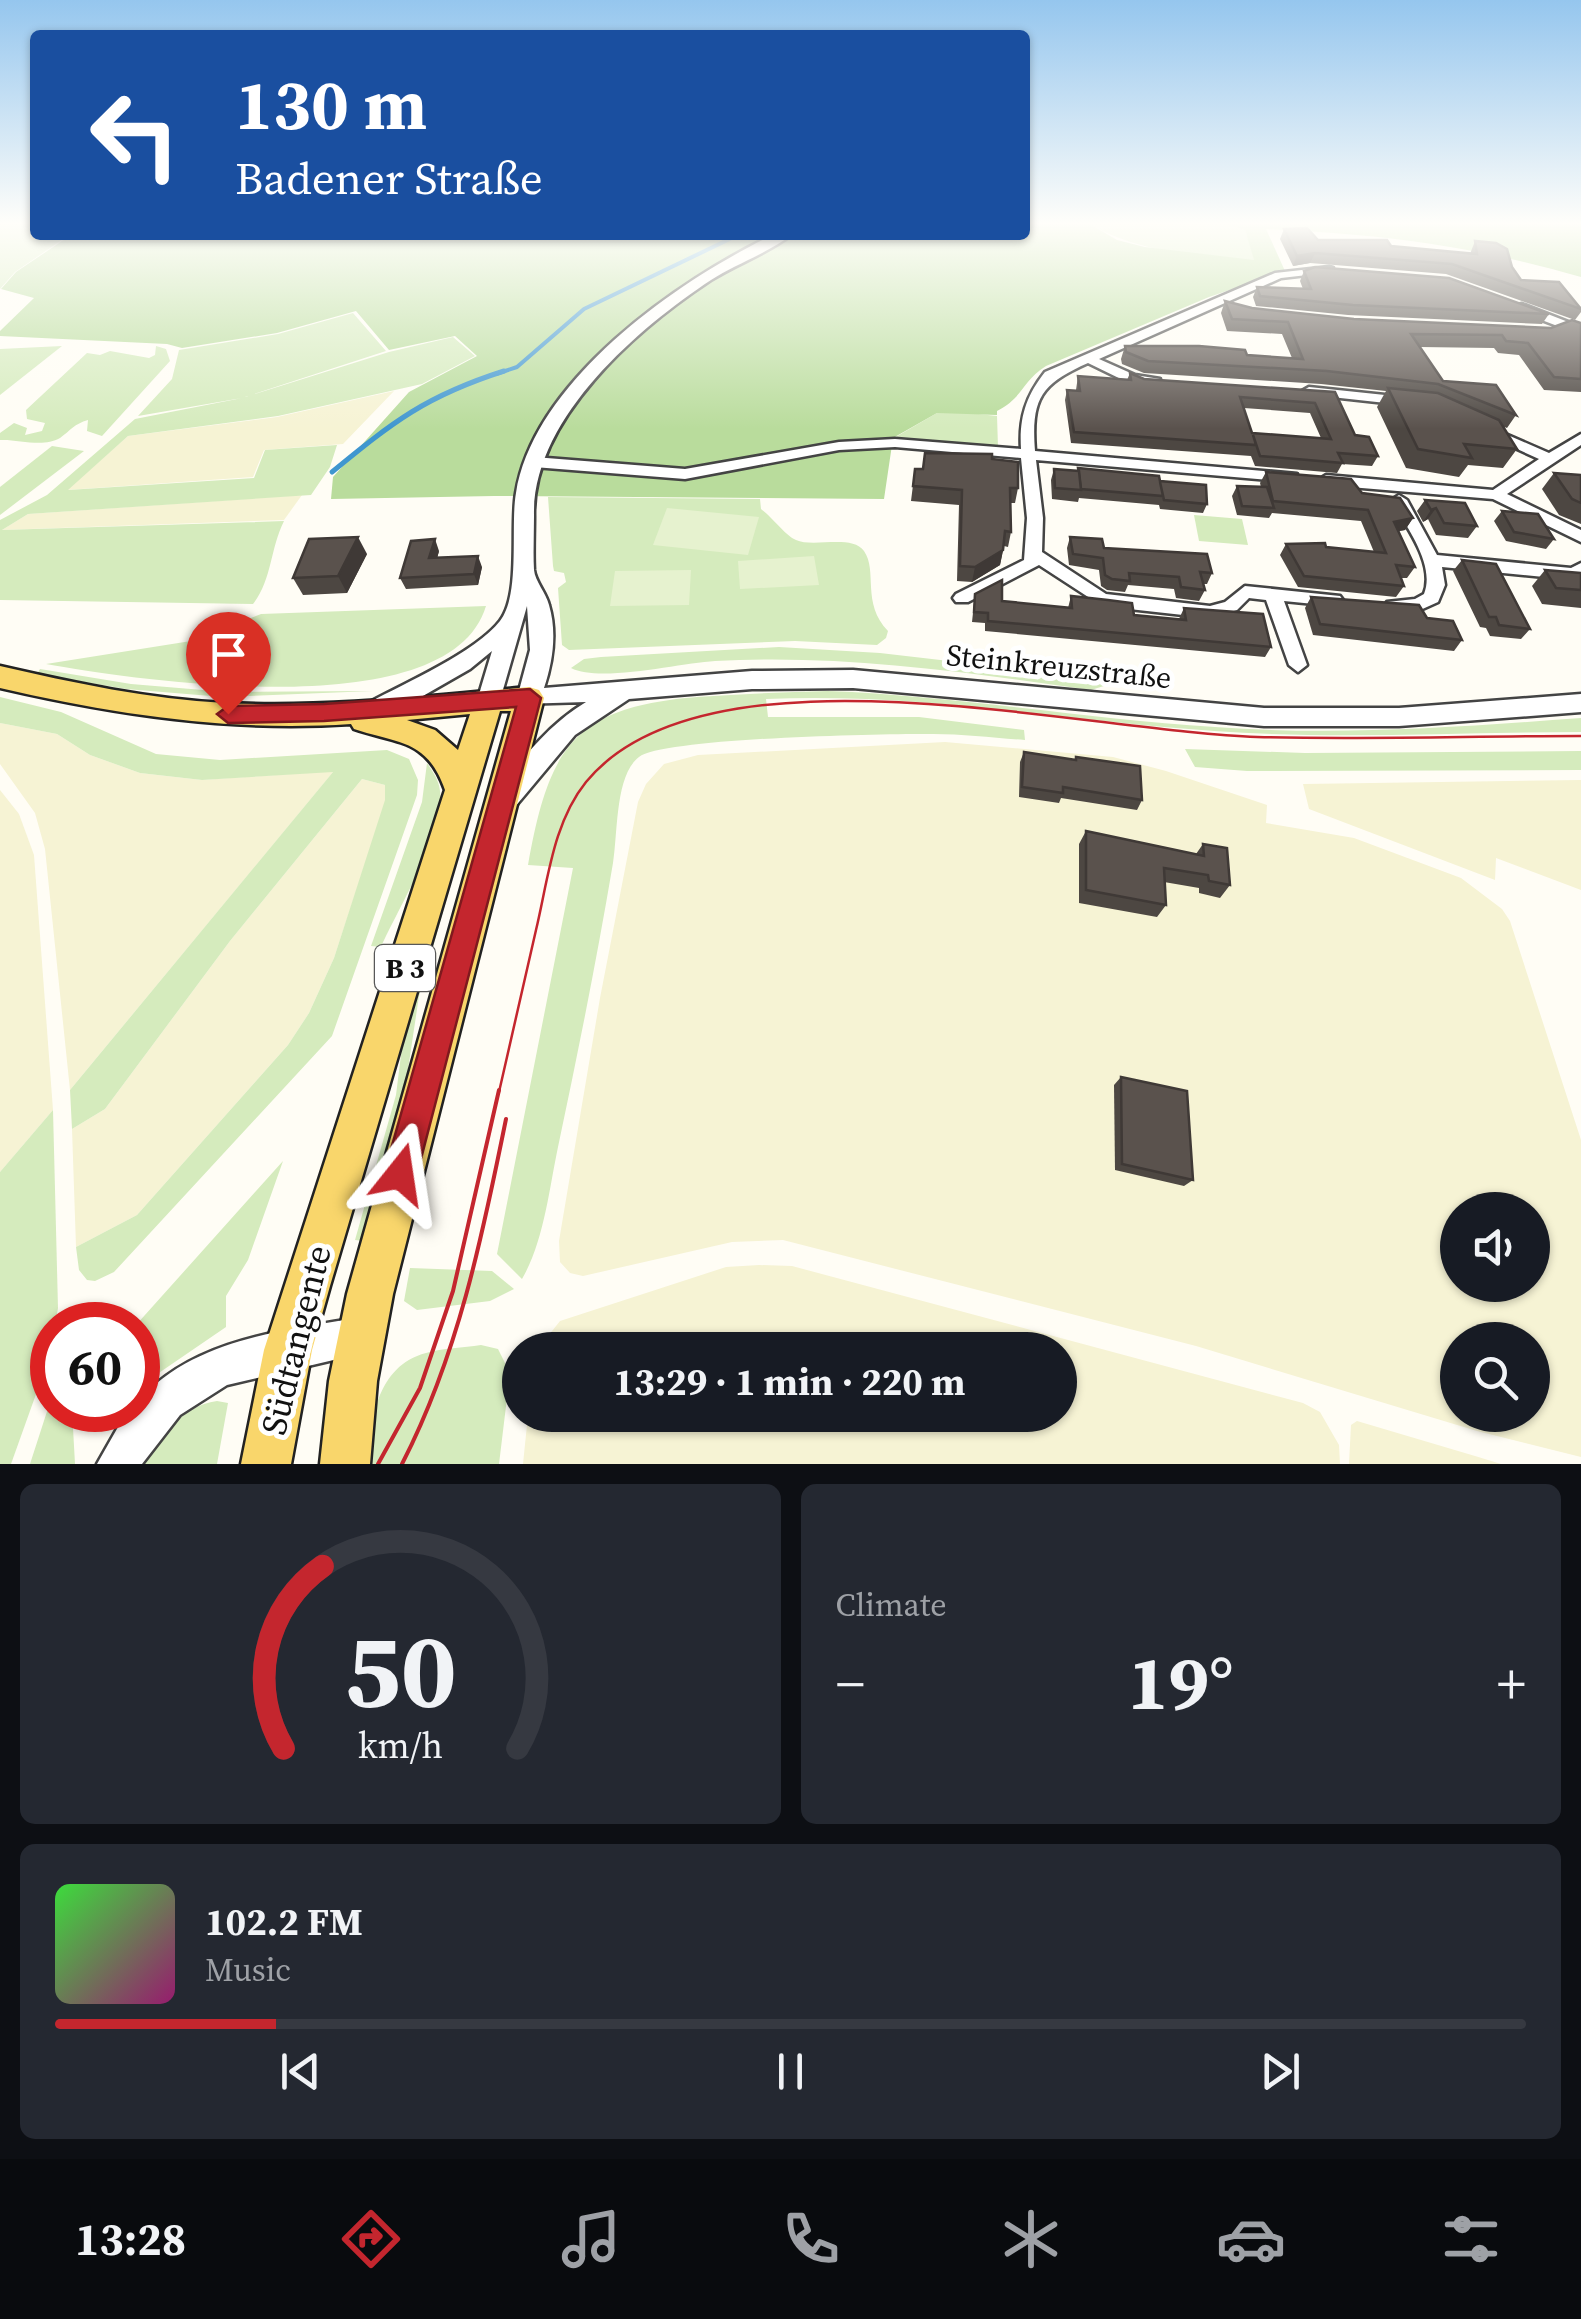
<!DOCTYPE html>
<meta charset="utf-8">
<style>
:root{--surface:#171b24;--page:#242831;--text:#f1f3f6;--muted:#9ea1a6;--line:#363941;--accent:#c4262e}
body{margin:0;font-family:"Source Serif 4",serif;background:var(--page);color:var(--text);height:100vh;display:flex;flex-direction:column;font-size:38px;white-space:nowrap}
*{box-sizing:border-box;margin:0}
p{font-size:32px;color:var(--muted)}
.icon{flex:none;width:55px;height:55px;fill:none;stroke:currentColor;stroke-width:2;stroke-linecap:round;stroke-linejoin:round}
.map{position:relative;height:1464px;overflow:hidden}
.drawer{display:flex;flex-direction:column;gap:20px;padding:20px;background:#0d0f14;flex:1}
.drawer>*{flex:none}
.top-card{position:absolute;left:30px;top:30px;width:1000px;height:210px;border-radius:10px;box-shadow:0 2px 8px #0004;background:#1a4fa0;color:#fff;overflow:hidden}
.buttons{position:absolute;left:1440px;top:1192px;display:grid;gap:20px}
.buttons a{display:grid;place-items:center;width:110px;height:110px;border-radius:50%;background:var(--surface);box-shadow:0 2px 8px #0004;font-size:50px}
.speed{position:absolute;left:30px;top:1302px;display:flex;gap:20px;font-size:50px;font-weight:700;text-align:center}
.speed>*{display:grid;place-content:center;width:130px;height:130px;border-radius:50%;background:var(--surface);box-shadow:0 2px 8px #0004;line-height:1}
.speed .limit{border:15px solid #d22;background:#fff;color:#111}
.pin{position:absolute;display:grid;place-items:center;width:85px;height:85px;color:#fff;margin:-102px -42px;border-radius:50% 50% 50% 0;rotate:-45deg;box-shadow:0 0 10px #0007}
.pin .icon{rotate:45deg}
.me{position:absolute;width:110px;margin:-55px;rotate:15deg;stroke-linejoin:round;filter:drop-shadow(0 0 8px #0008)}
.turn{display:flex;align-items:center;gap:35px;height:210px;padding:0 40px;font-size:45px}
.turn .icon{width:130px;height:130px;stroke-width:2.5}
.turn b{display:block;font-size:70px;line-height:85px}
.big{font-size:75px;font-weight:700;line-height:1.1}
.drawer .tile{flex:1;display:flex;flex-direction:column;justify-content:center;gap:15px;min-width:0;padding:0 35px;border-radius:15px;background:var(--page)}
.drawer .dial{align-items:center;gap:0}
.dial svg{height:260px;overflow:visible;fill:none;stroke:var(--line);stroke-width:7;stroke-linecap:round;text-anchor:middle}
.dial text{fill:var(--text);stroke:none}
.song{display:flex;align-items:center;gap:30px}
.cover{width:120px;height:120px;border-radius:15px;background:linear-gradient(135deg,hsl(120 70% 55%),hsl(320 70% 35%))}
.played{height:10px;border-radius:5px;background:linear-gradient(90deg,var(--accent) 15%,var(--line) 15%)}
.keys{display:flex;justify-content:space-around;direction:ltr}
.heat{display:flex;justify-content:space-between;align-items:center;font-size:55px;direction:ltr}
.drawer .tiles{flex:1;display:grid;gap:20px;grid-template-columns:1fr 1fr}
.tile:last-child{grid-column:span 2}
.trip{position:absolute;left:502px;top:1332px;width:575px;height:100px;border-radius:50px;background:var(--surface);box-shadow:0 2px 8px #0004;font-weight:700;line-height:100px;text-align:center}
.menu{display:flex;height:160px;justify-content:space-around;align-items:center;background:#090b0e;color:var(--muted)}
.menu .icon{width:70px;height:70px}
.menu .active{color:var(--accent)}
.menu b{font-size:45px;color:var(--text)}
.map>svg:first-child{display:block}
</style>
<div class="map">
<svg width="1581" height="1464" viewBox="0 0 1581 1464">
<rect width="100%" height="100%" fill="#fffdf5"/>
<g fill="#f6f3d4" fill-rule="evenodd">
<path d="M394,391l-51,53 -79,6 -11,27 -186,13 61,-54 149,-19z"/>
<path d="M302,495l-18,25 -282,10 26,-16z"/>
<path d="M0,723l57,11 33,21 50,18 62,7 132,-9 -264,319 -25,-241 -10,-36 -35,-49z"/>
<path d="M945,742l168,15 53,14 101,34 -1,18 88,15 107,40 41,31 8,12 71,219v317l-104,-26 -281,-85 -413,-106 -51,2 -149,34 -13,-3 -10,-11 -1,-21 41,-243 38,-196 8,-18 18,-20 34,-9zM1458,1210h74v75h-74zM1458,1340h74v75h-74z"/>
<path d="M362,779l23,6 1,15 -52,158 -25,55 -21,32 -151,170 -61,32 -4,-118 33,-20 125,-168z"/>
<path d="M1581,780v110l-85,-32 -1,22 -186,-71 -6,-25z"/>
<path d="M0,790l19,24 15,41 19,255 -53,62z"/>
<path d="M759,1265l33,1 511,137 17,9 19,33 1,19h-817l5,-49h532v-65h-523l23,-29 166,-54z"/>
<path d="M1357,1421l118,35 26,8h-152l2,-39z"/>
</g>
<g fill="#d5ebbd">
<path d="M0,224h35v11h34l-54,37 -15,17z"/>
<path d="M1090,224h135l20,6 10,31c-56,-5 -116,-8 -165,-37z"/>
<path d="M353,313l33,38 -141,46 144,-45 64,-15 22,19 -53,28 -144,32 -150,20 -60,54 186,-12 11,-28 72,-5 -7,22 -19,28 -283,19 -26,16 282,-9c-14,28 -12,59 -31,83l-253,-4v-80l47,-25 88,-76 107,-21 -104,18 34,-37 7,-29 99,-16z"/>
<path d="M62,346l-62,49v-46z"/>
<path d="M156,346l10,3 4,12 -68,75 -15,-5 1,-11c-14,4 -17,10 -28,18 -17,10 -42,1 -60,2v-7l14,-10 13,5 -2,7 17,-4 3,-8 -18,-4 -1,-9 61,-57 13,2 10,-4 39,7 6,-3z"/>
<path d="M960,412l37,4 1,31 -104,-9 43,-25z"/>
<path d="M52,446l32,5 -84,64v-28z"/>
<path d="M548,497l212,2 1,10c11,8 25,27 35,31 17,8 56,-6 68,11 14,20 -3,52 24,80l-2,7 -9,7 -82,-4 -226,9 -7,-5 -4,-57 8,-6 -2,-9 -10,-2 -1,-5z"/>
<path d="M1194,515l48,4 6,26 -49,-4z"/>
<path d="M486,606c-36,121 -344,75 -440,58l145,-23 70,-27z"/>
<path d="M779,647l101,6 240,28 -29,9c-125,-18 -250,-36 -376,-29 -35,2 -115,22 -144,7l13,-9 17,-2z"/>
<path d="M40,669l91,15 96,8 146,-1 -150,6 -97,-8 -89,-15z"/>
<path d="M828,691c130,5 257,28 387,36 123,9 244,0 366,-9v14c-122,0 -245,8 -367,-1 -152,-10 -294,-39 -448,-32l2,18h151l105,13 1,10c-31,-2 -61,-6 -92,-6 -42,-1 -270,4 -294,23 -24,18 -21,76 -26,106 -16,95 -35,190 -55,284 -9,43 -14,94 -36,132l-25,-25 76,-386 -45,-3c21,-118 46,-158 169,-168 44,-3 87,-5 131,-6z"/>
<path d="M0,697l61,15 95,42 64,6 167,-10 22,9 9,21 -1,15 -85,241 -218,236 -19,9 -8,-1 -8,-10 -3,-23 61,-32 151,-170 21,-32 25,-55 51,-158v-15l-23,-6 -132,162 -125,168 -33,20 -2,-39 263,-318 -131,8 -62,-7 -50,-18 -33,-21 -57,-11z"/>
<path d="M492,739l-73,257 -15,100 -41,145 -8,-1 41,-145 9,-72z"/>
<path d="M1185,749l120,4 276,-2v19l-334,1 -52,-4z"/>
<path d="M427,763c6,9 12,17 13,28 5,41 -42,118 -59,156l-10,-1 51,-144z"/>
<path d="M53,1110l5,198 -8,47 -39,109h-11v-292z"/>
<path d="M283,1161l-35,99 -22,36v31l-76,52 -12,3 -2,-57z"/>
<path d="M410,1268l82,3 22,18 -24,12 -73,9 -13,-9z"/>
<path d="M481,1345l17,4 12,24 -11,91h-134c6,-42 11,-98 61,-111 17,-5 37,-5 55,-8z"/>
<path d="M52,1396v14h20l3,54h-45z"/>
<path d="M217,1401l11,2 -11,61h-75c19,-27 39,-58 75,-63z"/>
</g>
<path fill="#b9dc9c" d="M1025,224h65l27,16 28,7 109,13 -9,-30 -20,-6h356v53c-111,-32 -200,-43 -315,-48l19,42 -76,26 -163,69c-25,16 -21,30 -49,45v4l-60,-2 -44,25 -9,61 -390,-3 -163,3 2,-22 76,-85 68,-36 -22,-20 -66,14 -33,-39 -79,22 -95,15 -15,-4 -167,-8v-5l34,-33 -33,-9 15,-17 55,-37h954z"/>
<g fill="#e6f2cf">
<path d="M667,508l92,9 -11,38 -95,-10z"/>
<path d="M814,556l5,29 -79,4 -2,-28z"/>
<path d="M691,570l-2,35 -79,1 5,-35z"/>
</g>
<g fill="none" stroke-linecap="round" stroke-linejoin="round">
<path stroke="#3f96cf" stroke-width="4" d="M496,374l21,-7 67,-58 154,-74"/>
<path stroke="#3f96cf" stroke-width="5" d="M332,472c62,-51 94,-76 172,-101"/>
<g stroke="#444" stroke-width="5">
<g id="minor">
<path d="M1329,267l4,1v4l-52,6 -182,81 36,16 25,4v6l-33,-3 -39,-19c-47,21 -57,35 -53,88l262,23v6l-5,2 -256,-22 7,58 -1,34 64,42 104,12 15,-4 20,-16 95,10 3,4 -3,4 -6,2 -50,-5 23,64 -9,7 -9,-7 -23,-65 -17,-2 -12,12 -27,8 -108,-12 -63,-41 -71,37h-12l-3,-4 3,-4 68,-34 3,-42 -6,-60 -126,-11 -56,3 -154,29 -151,-12 -8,-5 8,-5 151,12 154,-27 56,-3 126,10c-2,-31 5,-53 24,-77l230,-99z"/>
<path d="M1522,304l59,23v8l-63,-24v-6z"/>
<path d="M1309,387l95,10 7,4 -7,4 -100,-11 -2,-3z"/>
<path d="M1487,426l62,27 32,-19v11l-74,49 74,36v12l-88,-43 -167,-14 -8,-5 8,-5 167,15 46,-31 -57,-26 -2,-3z"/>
<path d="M1399,495l8,5 30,55 134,13 10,-5v14l-7,3 -132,-13 3,18 -7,17 -20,9 -31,-1 -3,-4 3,-4 28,-3 9,-5c12,-30 -19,-69 -33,-94z"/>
</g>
</g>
<g stroke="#444" stroke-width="5">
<g id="tertiary">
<path d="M773,235h18c-23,18 -55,29 -80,45 -74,49 -179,139 -177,236 0,18 -1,37 0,54 1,11 12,23 15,35 8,27 4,56 -5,83l208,-17 101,-1 411,38h135l182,-14v18l-182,14h-135l-411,-38 -101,1 -123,10 -54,36 -61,73 -9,3 -9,-3 -4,-8 4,-8c27,-34 52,-67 90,-90l-66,2 -3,-6 13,-48 -3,-44 -29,101h-18l-3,-6 15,-50 -22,18 -82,47h-18l-3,-7 3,-7c35,-19 106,-50 130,-81 21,-27 10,-95 16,-128 18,-112 162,-213 257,-258z"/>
<path d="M362,1317l14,5 5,14 -5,14 -149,35 -47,30 -38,49h-45l29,-51 12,-3v-9c57,-63 145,-70 224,-84z"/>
</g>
</g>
<g stroke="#222" stroke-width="5">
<path id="primary" d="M0,666c74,17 149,33 225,37 102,5 203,-7 304,-16l10,3 5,8 -151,596 -16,87 -7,83h-50l9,-83 18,-87 164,-583h-11l-170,575 -18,64 -21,114h-50l23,-114 181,-560c-18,-51 -46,-46 -91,-61l-3,-5c-120,8 -234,-9 -351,-36zM470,714l-12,36 -23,-20 -28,-10z"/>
</g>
<use href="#minor" fill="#fff" fill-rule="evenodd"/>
<use href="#tertiary" fill="#fff" fill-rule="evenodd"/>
<use href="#primary" fill="#f9d66b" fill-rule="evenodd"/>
<path stroke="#c4262e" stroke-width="2.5" d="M499,1092c12,-54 25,-108 37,-162 12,-50 17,-107 50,-148 121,-147 500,-50 671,-45 107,3 216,-1 324,-1"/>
<g stroke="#c4262e" stroke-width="4">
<path d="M378,1464l42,-76 33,-97 46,-201"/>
<path d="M402,1464c56,-109 80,-226 104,-345"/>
</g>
</g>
<g fill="#4d4742" fill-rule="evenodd">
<path d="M1284,229l34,11 152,14 5,-13 37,26 9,13 60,27v5l-6,8 -129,-46 -136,-11 -17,3 -13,-27z"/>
<path d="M1304,271l245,43 -7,10 -194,-9 -92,-9 -3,-9 4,-10 46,2 -3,-8z"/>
<path d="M1225,301l27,7 102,11 197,9 30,-5v69l-37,-2 -25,-35 -21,-2 -4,-5 -74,-1 23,34 73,34 -9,13 -5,-2 15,23 -14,19 -35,-3 -9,12 -53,-9 -29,-61 9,-16 -65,-7 -177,-11 -22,-9 -1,-5 4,-13 167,12 -10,-24 -55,-3 -6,-18z"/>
<path d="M1130,373l14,6 191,13 20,43 23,21 -6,10 -30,-2 -5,9 -82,-7 -4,-10 -180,-13 -6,-43 2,-10h9l2,-14 49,4zM1244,408l66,5 11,25 -69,-5z"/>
<path d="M992,459l26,29 -3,15h-4v29l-3,15 -4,-1 -4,19 -28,17 -15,-1 2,-76 -48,-4 4,-32h8z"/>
<path d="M1078,468l82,13 47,23 -4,9 -43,-4 -1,-4 -80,-7 -1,4 -26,-3 -1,-19 3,-11 24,2z"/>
<path d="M1266,472l96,21 51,25 -8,12 -6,1 16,36 -8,11h-6l3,8 -8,11 -98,-10 -18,-32 6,-11 88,8 -13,-31 -89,-8 -3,5 -32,-3 -5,-19 5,-10 24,1 -1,-4z"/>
<path d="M1554,473l27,2v49l-22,-9 -17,-26z"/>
<path d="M1425,500l52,26 -9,12 -32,-3 -8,-16 -5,3 -6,-11z"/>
<path d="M1502,511l52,28 -8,10 -40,-8 -12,-20z"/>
<path d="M1070,537l34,11 108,25 -5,11h-4l2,6 -6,11 -23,-3 -2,-9 -46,-4 -3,7 -18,-2 -6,-4 -2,-16 -30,-5 -2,-17z"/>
<path d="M439,551l-2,7 45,9 -4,18 -72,4 -6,-11z"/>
<path d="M367,554l-20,39 -44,2 -10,-17z"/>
<path d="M1462,560l68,69 -9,10 -31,-3 -4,-8 -6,-1 -27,-56z"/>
<path d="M1545,570l36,3v35l-39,-4 -10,-18z"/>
<path d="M975,594l27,7 66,7 3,-12 63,19 45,4 5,-11 87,39 -6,10 -280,-26v-8l-13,-1z"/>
<path d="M1311,597l116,21 35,22 -8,11 -141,-16 -8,-27z"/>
<path d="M1024,752l51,8 1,-3 66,43 -5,10 -76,-12 -2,5 -40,-6 1,-35z"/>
<path d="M1086,831l110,23 7,-10 27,41 -10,13 -21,-5v-5l-35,-6 2,23 -9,12 -78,-14v-59z"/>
<path d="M1121,1077l72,103 -9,6 -69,-16 -1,-85z"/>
</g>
<g fill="#3f3936">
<path d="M1315,253l-5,10 -17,3 4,-10z"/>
<path d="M1436,508l-8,11 -5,3 8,-12z"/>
<path d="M1413,518l-8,12 -18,3 7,-11z"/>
<path d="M358,537l9,17 -20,39 -9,-17z"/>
<path d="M435,539l4,12 -5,19 -5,-12z"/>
<path d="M1003,550l-3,15 -28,17 3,-15z"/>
<path d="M478,556l4,11 -4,18 -4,-11z"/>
</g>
<g fill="#5a524d" stroke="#3f3936" stroke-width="2.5" fill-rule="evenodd">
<path d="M1307,228l11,12h69l4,6 86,8 -2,-13 21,2 11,6 5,18 9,13 38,2 22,27 -129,-45 -137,-11 -18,3 -13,-27z"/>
<path d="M1315,267l134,11 100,36 -196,-9 -93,-9 -3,-9 54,2 -7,-18z"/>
<path d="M1225,301l27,7 102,11 197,9 21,-8 9,3v56l-27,-2 -26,-34 -22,-2 -4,-6 -91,-1 32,47 53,4 20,30 -78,-31 -111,-13 -179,-10 -22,-9 -1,-6h74l46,4 2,5 56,4 -15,-37 -56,-3z"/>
<path d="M1130,373l14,6 191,13 20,43 14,2 9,19 -40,-3 5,10 -83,-7 -7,-21 3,10 -182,-13 -7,-42 13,1 -2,-15 53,4zM1240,397l75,6 16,36 -79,-6z"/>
<path d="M1388,388l50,5 61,27 18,29 -53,-5 8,14 -54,-9z"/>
<path d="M925,453l67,1v5l26,3v26h-8l1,44 -6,-1 -2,19 -28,17 -15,-1 2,-76 -49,-4 2,-17h8z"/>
<path d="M1078,468l81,8 1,5 46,4 1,19 -43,-4 -4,-18 3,14 -82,-7z"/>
<path d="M1054,469l25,2 2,19 -26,-2z"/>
<path d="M1266,472l85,7 11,14 38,5 13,20 -19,4 21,45 -19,-2 8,21 -100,-10 -18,-32 39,-1 1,4 60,6 -18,-43 -95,-9z"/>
<path d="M1554,473l27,2v28l-9,-4z"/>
<path d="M1237,486l30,1 7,21 -32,-2z"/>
<path d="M1425,500l40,3 12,23 -33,-3 -8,-15 -5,2z"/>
<path d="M1502,511l36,3 16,25 -40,-7z"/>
<path d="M358,537l-20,39 -45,2 16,-39z"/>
<path d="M1070,537l32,2 2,9 103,6 5,19 -12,-1 5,18 -24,-3 -2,-10 -50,-4 1,8 -18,-2 -7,-4 -2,-17 -30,-4z"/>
<path d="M435,539l-6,19 49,-2 -4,18 -74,4 11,-37z"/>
<path d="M1462,560l34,4 34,65 -31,-4 -3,-8h-7z"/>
<path d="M1545,570l36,3v17l-25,-2z"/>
<path d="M1002,580v21l70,7 -1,-12 37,4 24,3 2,12 52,5 -2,-12 79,6 8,33 -283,-26v-8l-14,-1 1,-18z"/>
<path d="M1311,597l108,8 8,13 26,3 9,19 -142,-16z"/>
<path d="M1024,752l52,8v-3l64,9 2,34 -79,-13v6l-41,-6z"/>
<path d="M1086,831l118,25 -1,-12 24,4 3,37 -21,-4 -1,-6 -44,-7 2,37 -80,-15z"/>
<path d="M1121,1077l66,14 6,89 -71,-16z"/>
</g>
<linearGradient id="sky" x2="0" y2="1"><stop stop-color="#95c6ee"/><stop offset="0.52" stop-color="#fffefa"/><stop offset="1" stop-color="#fffefa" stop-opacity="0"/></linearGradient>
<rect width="1581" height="429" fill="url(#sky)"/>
<path fill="#c4262e" stroke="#7f191e" stroke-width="2.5" d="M530,689l11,9 -124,476 -5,12 -12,4 -11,-4 -5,-12 132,-467 -192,14 -96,2 -11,-9 11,-8 96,-2z"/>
<g text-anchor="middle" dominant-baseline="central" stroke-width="10" stroke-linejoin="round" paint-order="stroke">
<rect fill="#fff" stroke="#585858" stroke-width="2.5" x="375" y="945" width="60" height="46" rx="8"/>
<g font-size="28" font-weight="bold" fill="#111">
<text x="405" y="968">B 3</text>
</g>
<g font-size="30" fill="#111" stroke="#fff">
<text transform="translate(1059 666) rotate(6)">Steinkreuzstraße</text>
</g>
<g font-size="35" fill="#111" stroke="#fff">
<text transform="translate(296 1340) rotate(-76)">Südtangente</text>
</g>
</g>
</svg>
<div class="buttons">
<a><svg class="icon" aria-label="sound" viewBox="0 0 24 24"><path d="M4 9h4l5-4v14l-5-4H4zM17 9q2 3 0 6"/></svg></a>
<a><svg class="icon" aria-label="search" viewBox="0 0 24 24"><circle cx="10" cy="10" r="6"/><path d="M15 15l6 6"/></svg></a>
</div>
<div class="speed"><div class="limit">60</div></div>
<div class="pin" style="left:228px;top:714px;background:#d93025"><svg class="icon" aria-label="arrive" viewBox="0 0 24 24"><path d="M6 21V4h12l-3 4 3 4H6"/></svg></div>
<svg class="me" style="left:400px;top:1174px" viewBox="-20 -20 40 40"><path d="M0-17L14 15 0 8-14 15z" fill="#c4262e" stroke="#fff" stroke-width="4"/></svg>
<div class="trip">13:29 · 1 min · 220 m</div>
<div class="top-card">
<div class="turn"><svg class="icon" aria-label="left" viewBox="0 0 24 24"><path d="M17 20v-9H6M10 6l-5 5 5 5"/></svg><div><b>130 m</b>Badener Straße</div></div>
</div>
</div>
<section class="drawer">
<div class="tiles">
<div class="tile dial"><svg viewBox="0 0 100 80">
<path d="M14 69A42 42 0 1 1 86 69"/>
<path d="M14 69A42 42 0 0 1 26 13" stroke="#c4262e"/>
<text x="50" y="56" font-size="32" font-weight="700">50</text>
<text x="50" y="72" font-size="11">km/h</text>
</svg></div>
<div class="tile"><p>Climate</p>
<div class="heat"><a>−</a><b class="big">19°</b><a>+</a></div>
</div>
<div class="tile">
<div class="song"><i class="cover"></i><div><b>102.2 FM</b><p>Music</p></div></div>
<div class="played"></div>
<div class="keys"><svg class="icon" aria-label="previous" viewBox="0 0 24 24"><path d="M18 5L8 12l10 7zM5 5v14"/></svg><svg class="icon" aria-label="pause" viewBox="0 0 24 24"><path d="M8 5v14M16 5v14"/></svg><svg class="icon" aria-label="next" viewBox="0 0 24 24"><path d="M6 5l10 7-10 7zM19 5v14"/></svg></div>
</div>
</div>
</section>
<nav class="menu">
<b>13:28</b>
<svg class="icon active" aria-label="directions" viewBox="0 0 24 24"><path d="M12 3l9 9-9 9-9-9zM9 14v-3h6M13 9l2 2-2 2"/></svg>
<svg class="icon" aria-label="music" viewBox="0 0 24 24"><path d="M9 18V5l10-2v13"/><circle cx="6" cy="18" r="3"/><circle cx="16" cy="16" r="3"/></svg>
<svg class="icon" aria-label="phone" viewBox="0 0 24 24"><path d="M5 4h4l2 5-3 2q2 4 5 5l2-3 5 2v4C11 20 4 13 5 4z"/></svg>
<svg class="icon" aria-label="climate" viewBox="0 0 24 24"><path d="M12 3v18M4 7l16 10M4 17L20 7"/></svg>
<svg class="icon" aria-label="car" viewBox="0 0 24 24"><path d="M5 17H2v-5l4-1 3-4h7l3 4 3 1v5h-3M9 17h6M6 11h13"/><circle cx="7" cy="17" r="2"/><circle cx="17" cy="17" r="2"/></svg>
<svg class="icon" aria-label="filters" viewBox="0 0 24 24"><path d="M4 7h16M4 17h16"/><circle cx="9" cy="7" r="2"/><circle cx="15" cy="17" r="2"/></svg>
</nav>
